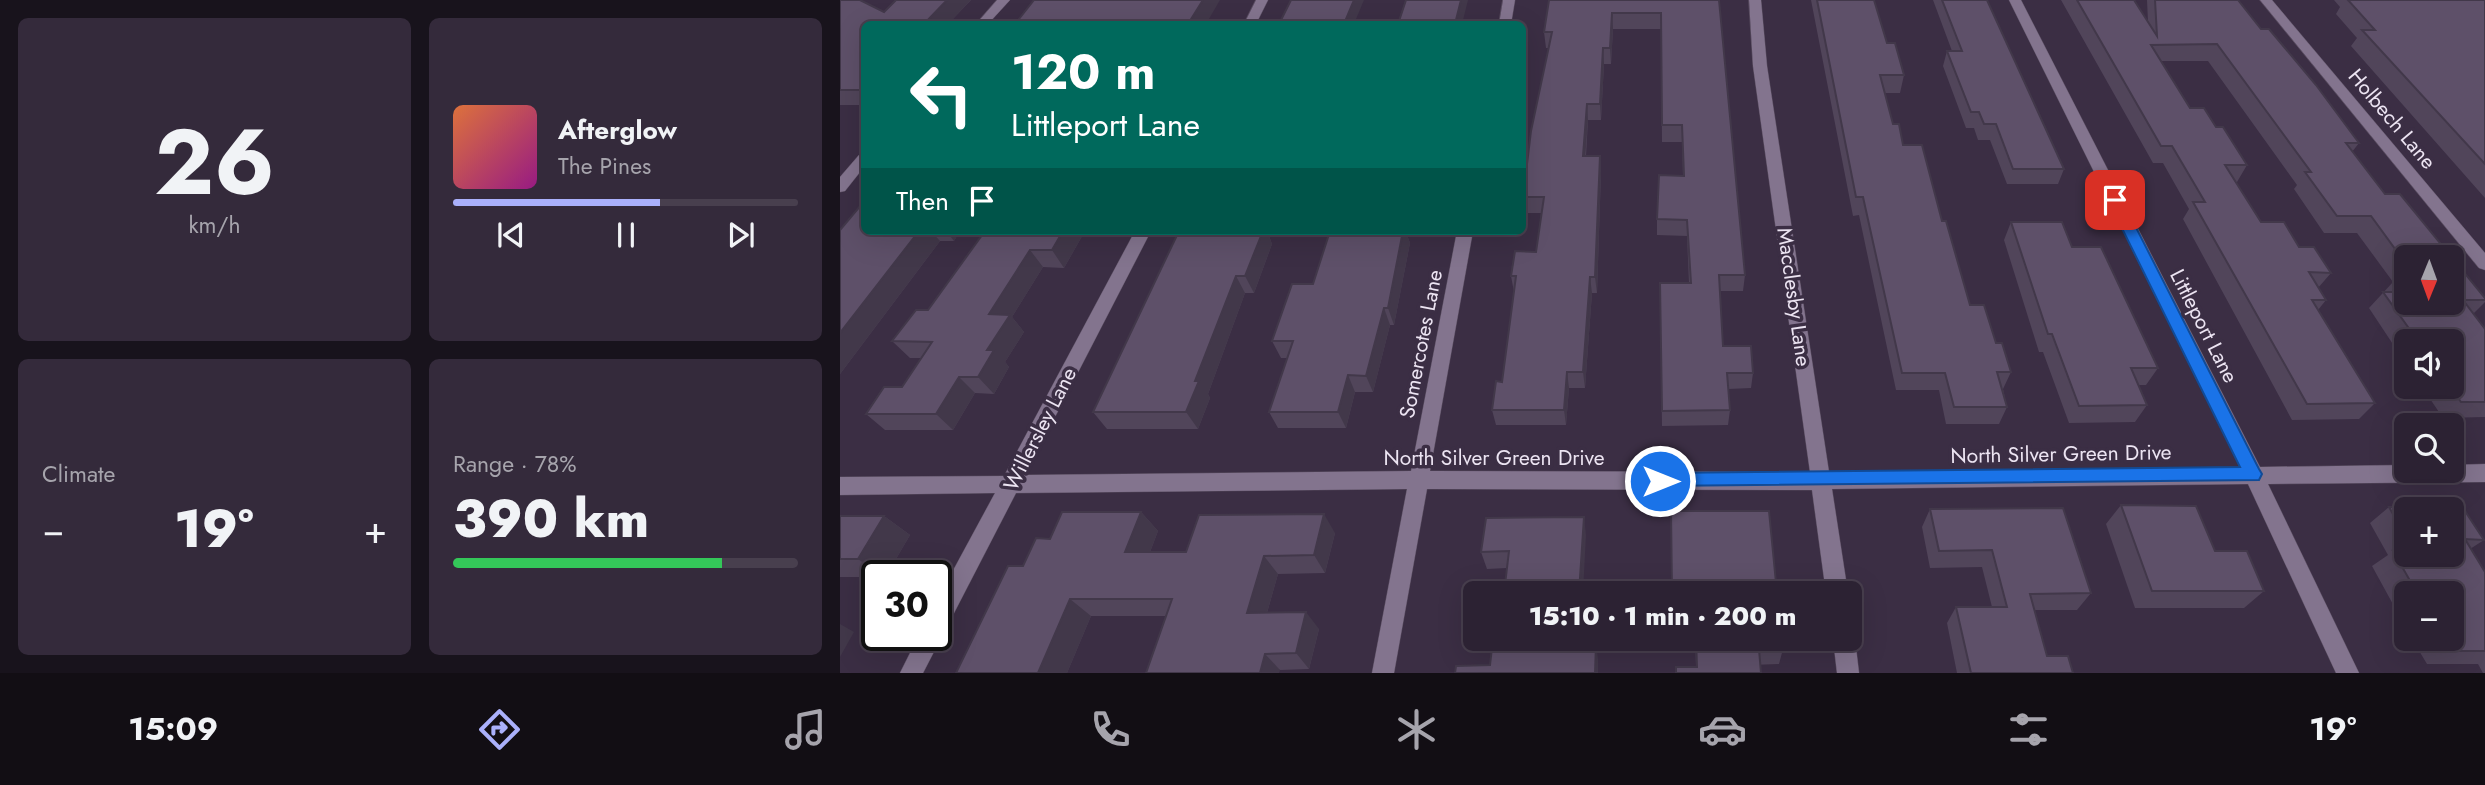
<!DOCTYPE html>
<meta charset="utf-8">
<style>
:root{--surface:#2c2233;--page:#342a3b;--text:#f1f3f6;--muted:#a6a4ac;--line:#483f4e;--accent:#aab0fb}
body{margin:0;font-family:Jost,sans-serif;background:var(--page);color:var(--text);height:100vh;display:flex;flex-direction:column;font-size:26px;white-space:nowrap}
*{box-sizing:border-box;margin:0}
p{font-size:23px;color:var(--muted)}
.icon{flex:none;width:38px;height:38px;fill:none;stroke:currentColor;stroke-width:2;stroke-linecap:round;stroke-linejoin:round}
.map{position:relative;flex:1;overflow:hidden}
.details{display:flex;flex-direction:column;gap:18px;padding:18px;background:#18131c;width:840px}
.details>*{flex:none}
.hud{position:absolute;left:21px;top:21px;width:665px;height:214px;border-radius:10px;box-shadow:0 7px 28px #0002,0 0 0 2px var(--line);background:#00695c;color:#fff;overflow:hidden}
.needle{width:46px;rotate:181deg}
.buttons{position:absolute;left:1554px;top:245px;display:grid;gap:14px}
.buttons a{display:grid;place-items:center;width:70px;height:70px;border-radius:10px;background:var(--surface);box-shadow:0 7px 28px #0002,0 0 0 2px var(--line);font-size:35px}
.speed{position:absolute;left:21px;top:560px;display:flex;gap:14px;font-size:35px;font-weight:700;text-align:center}
.speed>*{display:grid;place-content:center;width:91px;height:91px;border-radius:50%;background:var(--surface);box-shadow:0 7px 28px #0002,0 0 0 2px var(--line);line-height:1}
.speed .limit{border:4px solid #111;border-radius:10px;background:#fff;color:#111}
.pin{position:absolute;display:grid;place-items:center;width:60px;height:60px;color:#fff;margin:-30px;border-radius:14px;box-shadow:0 4px 10px #0006}
.me{position:absolute;width:77px;margin:-38px;rotate:90deg;stroke-linejoin:round;filter:drop-shadow(0 0 5px #0008)}
.turn{display:flex;align-items:center;gap:24px;height:147px;padding:0 35px;font-size:32px}
.turn .icon{width:91px;height:91px;stroke-width:2.5}
.turn b{display:block;font-size:49px;line-height:60px}
.then{display:flex;align-items:center;height:66px;padding:0 35px;background:#0003;gap:14px;font-size:26px}
.big{font-size:52px;font-weight:800;line-height:1.1}
.details .tile{flex:1;display:flex;flex-direction:column;justify-content:center;gap:10px;min-width:0;padding:0 24px;border-radius:10px;background:var(--page)}
.details .dial{align-items:center;gap:0}
.dial b{font-size:91px;line-height:1}
.song{display:flex;align-items:center;gap:21px}
.cover{width:84px;height:84px;border-radius:10px;background:linear-gradient(135deg,hsl(20 70% 55%),hsl(310 70% 35%))}
.played{height:7px;border-radius:4px;background:linear-gradient(90deg,var(--accent) 60%,var(--line) 60%)}
.keys{display:flex;justify-content:space-around;direction:ltr}
.heat{display:flex;justify-content:space-between;align-items:center;font-size:38px;direction:ltr}
.charge{height:10px;border-radius:5px;background:linear-gradient(90deg,#34c759 78%,var(--line) 0)}
.details .tiles{flex:1;display:grid;gap:18px;grid-template-columns:repeat(2,1fr)}
.trip{position:absolute;left:623px;top:581px;width:399px;height:70px;border-radius:10px;background:var(--surface);box-shadow:0 7px 28px #0002,0 0 0 2px var(--line);font-weight:800;line-height:70px;text-align:center}
.menu{display:flex;height:112px;justify-content:space-around;align-items:center;background:#120e14;color:var(--muted)}
.menu .icon{width:49px;height:49px}
.menu .current{color:var(--accent)}
.menu b{font-size:32px;color:var(--text)}
main{display:flex;flex:1;min-height:0}
.map>svg:first-child{display:block}
</style>
<main>
<section class="details">
<div class="tiles">
<div class="tile dial"><b>26</b><p>km/h</p></div>
<div class="tile">
<div class="song"><i class="cover"></i><div><b>Afterglow</b><p>The Pines</p></div></div>
<div class="played"></div>
<div class="keys"><svg class="icon" aria-label="previous" viewBox="0 0 24 24"><path d="M18 5L8 12l10 7zM5 5v14"/></svg><svg class="icon" aria-label="pause" viewBox="0 0 24 24"><path d="M8 5v14M16 5v14"/></svg><svg class="icon" aria-label="next" viewBox="0 0 24 24"><path d="M6 5l10 7-10 7zM19 5v14"/></svg></div>
</div>
<div class="tile"><p>Climate</p>
<div class="heat"><a>−</a><b class="big">19°</b><a>+</a></div>
</div>
<div class="tile"><p>Range · 78%</p><b class="big">390 km</b><div class="charge"></div></div>
</div>
</section>
<div class="map">
<svg width="1645" height="673" viewBox="0 0 1645 673">
<rect width="100%" height="100%" fill="#3b2e44"/>
<g fill="none" stroke-linecap="round" stroke-linejoin="round">
<g stroke="#574b5e" stroke-width="1">
<g id="minor">
<path d="M157,0h13l-22,24h-12z"/>
<path d="M416,0h12l-12,24h-12z"/>
<path d="M663,0h12l-4,24h-12z"/>
<path d="M909,0h12l6,66 62,406 411,-5 -231,-467h12l239,467 146,-2v6h46v-6l33,-1v18l-217,2 91,189h-23l-88,-189 -416,5 16,104h-22l-14,-103 -385,-1 -33,184h-22l35,-184 -391,4 -93,180h-23l19,-38h17v-33l59,-109 -155,2v-18l164,-1 131,-245h16l-126,244 386,-4 46,-240h16l-43,240 380,1 -57,-406z"/>
<path d="M1420,0h12l213,253v17l-6,-2z"/>
<path d="M24,153v14l-19,24 -5,1v-15l19,-22z"/>
<path d="M1010,630l5,9 4,34h-22l-4,-34h17z"/>
</g>
</g>
<use href="#minor" fill="#83748e" fill-rule="evenodd"/>
</g>
<g fill="#51455a" fill-rule="evenodd">
<path d="M0,0l44,12 12,-12h75l-23,24h-84v81h-24z"/>
<path d="M709,0h170l26,275 -2,16h-23l3,55 30,27 -2,15 -23,1 2,21 -2,15 -66,1 -2,-143h29l-2,-47 -30,-1v-16l26,-43 -1,-34h-20l-1,-113h-48l-2,35h-7l-3,56h-13l-2,36h14l1,17 -4,120h-5l-7,95h-16l-3,37h-70l-4,-15 10,-28 12,-90 -3,-16 25,-24 5,-39h-16l-2,-16 25,-149h-2l-2,-16z"/>
<path d="M971,0h63l13,43 17,32 -4,18h-15l8,31 49,97 28,84 26,38 15,29 -8,17 4,18 -8,17h-53l-7,-34h-43l-37,-175 -6,1z"/>
<path d="M1093,0h54l77,169 -6,15h-51l-17,-44h-12l-4,-12h-8l-23,-62 4,-15h5z"/>
<path d="M1221,0h73l14,22 -1,-22h91l23,29 98,114 -7,9 33,42 100,104v4l-12,12 12,15v88l-42,1 -21,-31h30v-46h-46v23l-37,-56 24,-26 -36,-49h-33l-30,-44 3,-4 -89,-124h-47l29,47 26,19 31,38 -10,17h-2l26,40 38,25 32,26 -13,15 8,12 -8,10 57,93 -16,16 -67,1 -109,-201 6,-10 -26,-46h-10zM1566,257l46,46h-46z"/>
<path d="M1494,0h151v198l-134,-152 6,-8 -21,-24 4,-7z"/>
<path d="M1171,222l61,25 86,121 -12,17h-8l9,20 -12,17 -66,1 -26,-71h-4l-35,-112z"/>
<path d="M0,230l24,1h96l-6,10h-14l-100,133z"/>
<path d="M145,231h100l-21,37 -21,-1 -31,50 12,15 -19,30 4,5 -15,27 -19,-1 -22,37h-68l-19,-16 36,-27 20,-29h-12l-18,-17 36,-31z"/>
<path d="M339,231h88l5,13 -18,49h-9l-37,101 2,4 -12,31h-91l-14,-17z"/>
<path d="M490,231h78l-1,4 3,8 -16,82h-4l-17,67h-18l-9,36h-68l-9,-16 18,-54h-6l-9,-17 41,-57z"/>
<path d="M1281,505l94,46 49,40 -20,17h-109l-29,-84z"/>
<path d="M1549,507l74,1 21,32 -14,9 15,23v101h-2l-5,-9h-51l-15,-25h40v-46h-46v35l-34,-62 16,-11 -18,-32zM1566,509h46v46h-46z"/>
<path d="M1090,509l161,84 -14,17h-43l13,46 26,17h-116l-10,-50 9,-16h36l-10,-40 -52,1 -8,-41z"/>
<path d="M301,512l17,19 -8,21h36l149,-19 -10,40 -47,1 -11,39 52,16 -10,40 -29,1 -114,-54h-75l-24,57h-111l67,-107 27,-27z"/>
<path d="M0,516h44l26,19 -24,41h-9v1h-37z"/>
<path d="M746,535l-79,33 -20,1 -6,-17z"/>
<path d="M855,639h87l1,10 -4,15 -83,3z"/>
</g>
<g fill="#42384a">
<path d="M107,0h24l-23,24h-24z"/>
<path d="M363,0h17l-14,24h-18z"/>
<path d="M514,0h10l-10,24h-10z"/>
<path d="M621,0h7l-6,24h-7z"/>
<path d="M772,13l1,16 -2,35 -1,-16z"/>
<path d="M763,48l1,16 -3,56 -1,-16z"/>
<path d="M747,104l1,16 -4,52 -1,-16z"/>
<path d="M760,156l1,17 -4,120 -2,-16z"/>
<path d="M79,231h12l9,10 -100,133v-41z"/>
<path d="M106,231h14l-6,10z"/>
<path d="M223,231h22l-21,37 -12,-18z"/>
<path d="M413,231h14l5,13 -18,49 -9,-17z"/>
<path d="M561,231h7l-1,4 3,8 -16,82 -6,-17z"/>
<path d="M190,250l13,17 -31,50 12,15 -19,30 4,5 -15,27 -16,-17 9,-27 2,-36z"/>
<path d="M396,276l9,17 -37,101 2,4 -12,31 -12,-17 9,-31z"/>
<path d="M750,277l2,16 -7,95 -2,-16z"/>
<path d="M544,308l6,17 -17,67 -7,-16z"/>
<path d="M727,372l2,16 -3,37 -2,-15z"/>
<path d="M508,375l7,17 -9,36 -8,-16z"/>
<path d="M119,377l16,16 -22,37 -17,-16z"/>
<path d="M301,512l17,19 -15,39 -18,-18z"/>
<path d="M484,514l11,19 -10,40 -11,-18z"/>
<path d="M44,516l26,19 -24,41h-3l-25,-17z"/>
<path d="M744,517l2,18 -3,58h-4z"/>
<path d="M424,556l14,18 -16,56 -15,-17z"/>
<path d="M230,599l21,17 -24,57h-29z"/>
<path d="M466,612l13,17 -10,40 -13,-16z"/>
<path d="M0,624l14,8 -14,25z"/>
<path d="M736,639h4l-1,21 -3,-15z"/>
<path d="M756,644l2,15v14h-3z"/>
<path d="M425,654l15,16 -1,3h-19z"/>
</g>
<g fill="#5e5069" stroke="#42384a" stroke-width="2">
<path d="M0,0h20l24,12 12,-12h51l-23,24h-60v63l-2,3h-22z"/>
<path d="M194,0h169l-15,24h-173z"/>
<path d="M451,0h63l-10,24h-65z"/>
<path d="M566,0h55l-6,24h-57z"/>
<path d="M709,0h170l26,275h-26l4,71h28l2,27h-26l3,37 -68,1 -2,-128h31l-4,-63 -30,-1 2,-44 25,1 -2,-51h-20l-1,-112h-49l-2,35h-7l-3,56h-13l-4,52h17l-5,121h-5l-7,95h-16l-3,38h-72l4,-29 6,1 14,-106h-5l4,-25 21,1 8,-55h-21l8,-66 21,-99h-8z"/>
<path d="M977,0h57l13,43h8l9,32h-24l13,49h6l4,21h19l20,76h4l24,84h14l12,38h6l9,29h-14l10,35h-53l-9,-34h-43l-39,-176h-7z"/>
<path d="M1102,0h45l77,169h-51l-17,-45h-12l-5,-12h-8l-24,-61h15z"/>
<path d="M1237,0h57l23,36 -2,-36h83l23,29h8l47,56 43,58h-13l39,51h15l85,104v2h-22l22,29v73h-24l-11,-15h2v-46h-34l-35,-49h23v11h46v-46h-46v7l-35,-48h-34l-32,-44h6l-94,-128 -66,1 39,63h14l12,19h7l24,38h-22l36,57h23l15,25h15l17,26 -22,-1 17,28h-14l63,103 -68,1 -114,-202h12l-33,-56h-11z"/>
<path d="M1508,0h137v164l-123,-134h13z"/>
<path d="M21,205h3v26h55l-79,102v-103z"/>
<path d="M1171,222h51l10,25h29l57,121h-27l16,37 -68,1 -27,-72h-4z"/>
<path d="M145,231h78l-11,19h-22l-41,64 21,1 -23,35h7l-16,27h-19l-23,37h-70l18,-27h18l30,-45 -40,-1 24,-31h12z"/>
<path d="M339,231h84l-18,45h-9l-41,105h4l-13,31h-93z"/>
<path d="M490,231h73l-15,77h-4l-18,68 -18,-1 -10,37h-69l24,-71h-21l20,-57h21z"/>
<path d="M1557,277h9v12z"/>
<path d="M1281,505l75,1 19,45h32l17,40h-112z"/>
<path d="M1549,507l74,1 21,32 -19,-1 20,33v79h-35l-7,-12h9v-46h-35l-24,-42 13,1v3h46v-46h-46v28z"/>
<path d="M1223,508l28,85 -61,1 17,62h21l5,17h-102l-15,-66h51l-15,-57 -53,1 -9,-42z"/>
<path d="M831,511h98l8,82h-105z"/>
<path d="M222,512h79l-16,40h61l13,-37 125,-1 -10,41 -50,1 -17,57 59,-1 -10,41 -31,1 -5,19h-114l26,-74h-102l-32,74h-82l52,-107h15l13,-28 14,1z"/>
<path d="M0,516h44l-26,43h-18z"/>
<path d="M744,517l-5,76h-75l5,-42 -28,1 5,-34z"/>
<path d="M653,639h83v6l20,-1 -1,29h-140l1,-7 34,-1z"/>
<path d="M856,639h86l1,10h-24l2,24h-85v-6h21z"/>
</g>
<path fill="#1a73e8" stroke="#114b97" stroke-width="2" d="M1275,195l7,5 137,269 3,5 -3,6 -605,6 -3,-5 3,-6 6,-2 580,-6 -132,-267z"/>
<g text-anchor="middle" dominant-baseline="central" stroke-width="7" stroke-linejoin="round" paint-order="stroke">
<g font-size="21" fill="#ece4f2" stroke="#3b2e44">
<text transform="translate(1552 119) rotate(50)">Holbech Lane</text>
<text transform="translate(954 297) rotate(82)">Macclesby Lane</text>
<text transform="translate(1364 326) rotate(63)">Littleport Lane</text>
<text transform="translate(581 344) rotate(-79)">Somercotes Lane</text>
<text transform="translate(200 429) rotate(-63)">Willersley Lane</text>
<text transform="translate(1221 454) rotate(-1)">North Silver Green Drive</text>
<text x="654" y="458">North Silver Green Drive</text>
</g>
</g>
</svg>
<div class="buttons">
<a><svg class="needle" viewBox="-14 -14 28 28"><path d="M0-13l5 13h-10z" fill="#e53935"/><path d="M0 13l5-13h-10z" fill="#a6a4ac"/></svg></a>
<a><svg class="icon" aria-label="sound" viewBox="0 0 24 24"><path d="M4 9h4l5-4v14l-5-4H4zM17 9q2 3 0 6"/></svg></a>
<a><svg class="icon" aria-label="search" viewBox="0 0 24 24"><circle cx="10" cy="10" r="6"/><path d="M15 15l6 6"/></svg></a>
<a>+</a>
<a>−</a>
</div>
<div class="speed"><div class="limit">30</div></div>
<div class="pin" style="left:1275px;top:200px;background:#d93025"><svg class="icon" aria-label="arrive" viewBox="0 0 24 24"><path d="M6 21V4h12l-3 4 3 4H6"/></svg></div>
<svg class="me" style="left:820px;top:481px" viewBox="-20 -20 40 40"><circle r="17" fill="#1a73e8" stroke="#fff" stroke-width="3"/><path d="M0-11L8 9 0 5-8 9z" fill="#fff"/></svg>
<div class="trip">15:10 · 1 min · 200 m</div>
<div class="hud">
<div class="turn"><svg class="icon" aria-label="left" viewBox="0 0 24 24"><path d="M17 20v-9H6M10 6l-5 5 5 5"/></svg><div><b>120 m</b>Littleport Lane</div></div>
<div class="then">Then<svg class="icon" aria-label="arrive" viewBox="0 0 24 24"><path d="M6 21V4h12l-3 4 3 4H6"/></svg></div>
</div>
</div>
</main>
<nav class="menu">
<b>15:09</b>
<svg class="icon current" aria-label="directions" viewBox="0 0 24 24"><path d="M12 3l9 9-9 9-9-9zM9 14v-3h6M13 9l2 2-2 2"/></svg>
<svg class="icon" aria-label="music" viewBox="0 0 24 24"><path d="M9 18V5l10-2v13"/><circle cx="6" cy="18" r="3"/><circle cx="16" cy="16" r="3"/></svg>
<svg class="icon" aria-label="phone" viewBox="0 0 24 24"><path d="M5 4h4l2 5-3 2q2 4 5 5l2-3 5 2v4C11 20 4 13 5 4z"/></svg>
<svg class="icon" aria-label="climate" viewBox="0 0 24 24"><path d="M12 3v18M4 7l16 10M4 17L20 7"/></svg>
<svg class="icon" aria-label="car" viewBox="0 0 24 24"><path d="M5 17H2v-5l4-1 3-4h7l3 4 3 1v5h-3M9 17h6M6 11h13"/><circle cx="7" cy="17" r="2"/><circle cx="17" cy="17" r="2"/></svg>
<svg class="icon" aria-label="filters" viewBox="0 0 24 24"><path d="M4 7h16M4 17h16"/><circle cx="9" cy="7" r="2"/><circle cx="15" cy="17" r="2"/></svg>
<b>19°</b>
</nav>
